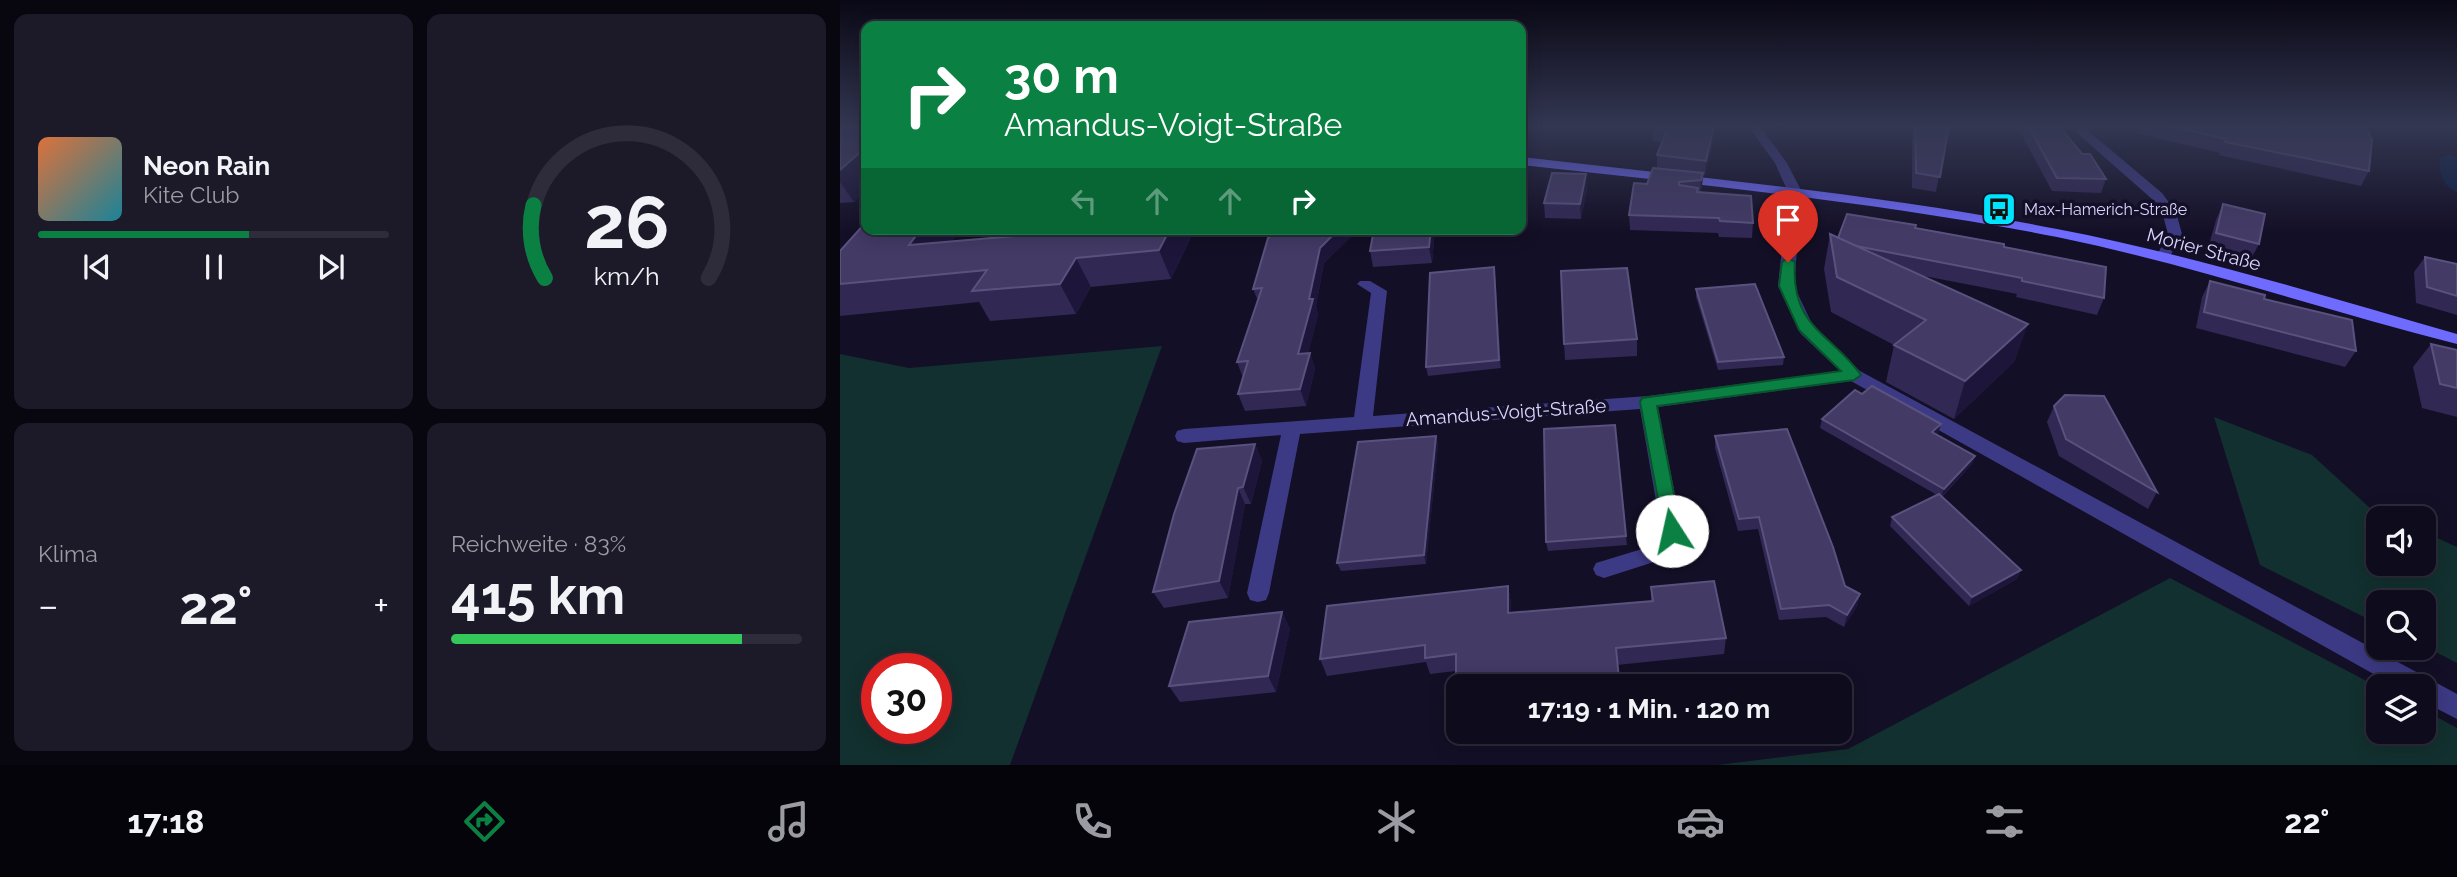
<!DOCTYPE html>
<html lang="de">
<meta charset="utf-8">
<style>
:root{--surface:#0e0b1c;--page:#1c1929;--text:#f1f3f6;--muted:#9b9ba3;--line:#2e2b3b;--accent:#0b8043}
body{margin:0;font-family:Raleway,sans-serif;background:var(--page);color:var(--text);height:100vh;display:flex;flex-direction:column;font-size:26px;white-space:nowrap}
*{box-sizing:border-box;margin:0}
p{font-size:23px;color:var(--muted)}
.icon{flex:none;width:38px;height:38px;fill:none;stroke:currentColor;stroke-width:2;stroke-linecap:round;stroke-linejoin:round}
.map{position:relative;flex:1;overflow:hidden}
.panel{display:flex;flex-direction:column;gap:14px;padding:14px;background:#08060f;width:840px}
.panel>*{flex:none}
.banner{position:absolute;left:21px;top:21px;width:665px;height:214px;border-radius:14px;box-shadow:0 4px 18px #0003,0 0 0 2px var(--line);background:#0b8043;color:#fff;overflow:hidden}
.controls{position:absolute;left:1526px;top:506px;display:grid;gap:14px}
.controls a{display:grid;place-items:center;width:70px;height:70px;border-radius:14px;background:var(--surface);box-shadow:0 4px 18px #0003,0 0 0 2px var(--line);font-size:35px}
.speed{position:absolute;left:21px;top:653px;display:flex;gap:14px;font-size:35px;font-weight:700;text-align:center}
.speed>*{display:grid;place-content:center;width:91px;height:91px;border-radius:50%;background:var(--surface);box-shadow:0 4px 18px #0003,0 0 0 2px var(--line);line-height:1}
.speed .limit{border:10px solid #d22;background:#fff;color:#111}
.pin{position:absolute;display:grid;place-items:center;width:60px;height:60px;color:#fff;margin:-72px -30px;border-radius:50% 50% 50% 0;rotate:-45deg;box-shadow:0 0 7px #0007}
.pin .icon{rotate:45deg}
.me{position:absolute;width:77px;margin:-38px;rotate:350deg;stroke-linejoin:round;filter:drop-shadow(0 0 5px #0008)}
.turn{display:flex;align-items:center;gap:24px;height:147px;padding:0 28px;font-size:32px}
.turn .icon{width:91px;height:91px;stroke-width:2.5}
.turn b{display:block;font-size:49px;line-height:60px}
.lanes{display:flex;align-items:center;height:66px;padding:0 28px;background:#0003;justify-content:center;gap:35px;direction:ltr}
.lanes .off{opacity:.35}
.big{font-size:52px;font-weight:700;line-height:1.1}
.panel .card{flex:1;display:flex;flex-direction:column;justify-content:center;gap:10px;min-width:0;padding:0 24px;border-radius:14px;background:var(--page)}
.panel .dial{align-items:center;gap:0}
.dial svg{height:182px;overflow:visible;fill:none;stroke:var(--line);stroke-width:7;stroke-linecap:round;text-anchor:middle}
.dial text{fill:var(--text);stroke:none}
.song{display:flex;align-items:center;gap:21px}
.cover{width:84px;height:84px;border-radius:10px;background:linear-gradient(135deg,hsl(20 70% 55%),hsl(190 70% 35%))}
.played{height:7px;border-radius:4px;background:linear-gradient(90deg,var(--accent) 60%,var(--line) 60%)}
.keys{display:flex;justify-content:space-around;direction:ltr}
.heat{display:flex;justify-content:space-between;align-items:center;font-size:38px;direction:ltr}
.charge{height:10px;border-radius:5px;background:linear-gradient(90deg,#34c759 83%,var(--line) 0)}
.panel .tiles{flex:1;display:grid;gap:14px;grid-template-columns:repeat(2,1fr)}
.trip{position:absolute;left:606px;top:674px;width:406px;height:70px;border-radius:14px;background:var(--surface);box-shadow:0 4px 18px #0003,0 0 0 2px var(--line);font-weight:700;line-height:70px;text-align:center}
.tab-bar{display:flex;height:112px;justify-content:space-around;align-items:center;background:#06040b;color:var(--muted)}
.tab-bar .icon{width:49px;height:49px}
.tab-bar .on{color:var(--accent)}
.tab-bar b{font-size:32px;color:var(--text)}
main{display:flex;flex:1;min-height:0}
.map>svg:first-child{display:block}
</style>
<main>
<section class="panel">
<div class="tiles">
<div class="card">
<div class="song"><i class="cover"></i><div><b>Neon Rain</b><p>Kite Club</p></div></div>
<div class="played"></div>
<div class="keys"><svg class="icon" aria-label="previous" viewBox="0 0 24 24"><path d="M18 5L8 12l10 7zM5 5v14"/></svg><svg class="icon" aria-label="pause" viewBox="0 0 24 24"><path d="M8 5v14M16 5v14"/></svg><svg class="icon" aria-label="next" viewBox="0 0 24 24"><path d="M6 5l10 7-10 7zM19 5v14"/></svg></div>
</div>
<div class="card dial"><svg viewBox="0 0 100 80">
<path d="M14 69A42 42 0 1 1 86 69"/>
<path d="M14 69A42 42 0 0 1 9 37" stroke="#0b8043"/>
<text x="50" y="56" font-size="32" font-weight="700">26</text>
<text x="50" y="72" font-size="11">km/h</text>
</svg></div>
<div class="card"><p>Klima</p>
<div class="heat"><a>−</a><b class="big">22°</b><a>+</a></div>
</div>
<div class="card"><p>Reichweite · 83%</p><b class="big">415 km</b><div class="charge"></div></div>
</div>
</section>
<div class="map">
<svg width="1617" height="765" viewBox="0 0 1617 765">
<rect width="100%" height="100%" fill="#130f26"/>
<g fill="#12302f" fill-rule="evenodd">
<path d="M322,346l-152,419h-170v-411l69,14zM37,668h59v60h-59z"/>
<path d="M1374,417l98,38 58,53 23,10h-15v46h46v-32l33,15v116l-33,-17v-44h-46v22l-118,-59z"/>
<path d="M1330,578l208,109v45h46v-22l33,18v37h-740l131,-16z"/>
</g>
<path fill="#0a1f44" d="M1610,155l7,2v35c-15,-7 -18,-18 -17,-34z"/>
<g fill="none" stroke-linecap="round" stroke-linejoin="round">
<g fill="#3d3a85" fill-rule="evenodd">
<path d="M908,126h12l27,37 15,29 -8,94 20,42 46,43 597,323v25l-33,-17v-16h-29l-544,-305 -193,26 24,124 -25,30 -53,17 -8,-3 -3,-6 3,-6 46,-14 19,-20 -21,-120 -340,25 -31,159 -3,7 -8,2 -8,-2 -3,-7 34,-158 -97,8 -7,-2 -2,-5 2,-5 7,-2 170,-12 17,-124 -14,-9 3,-3h10l17,10 -14,125 275,-20 192,-25 -39,-37 -23,-48 10,-94 -13,-29z"/>
<path d="M1236,126h12l-2,3 76,64 14,19 6,22 -14,26 -5,1 -7,-4 12,-23 -6,-22 -10,-13 -76,-67z"/>
</g>
<path fill="#6f6bff" fill-rule="evenodd" d="M681,157c179,21 359,37 536,72 135,26 268,67 400,105v10c-134,-34 -264,-79 -400,-107 -177,-35 -357,-52 -536,-72z"/>
</g>
<g fill="#312854">
<path d="M0,126h26v64l-12,12 -14,1z"/>
<path d="M813,126h64l-12,49h-2l-2,17 52,31 -1,15 -33,-1 -1,-4 -88,-3 -1,-15 18,-31 10,-16v-13l6,-13 -10,-1z"/>
<path d="M1072,126h37l-13,66 -24,-4z"/>
<path d="M1152,126h67l47,53 -5,14 -49,-2 -33,-61h-23z"/>
<path d="M1297,126h141v2l8,2v-4h80l3,45 -8,15 -142,-31 1,-2 -85,-20z"/>
<path d="M747,189l-6,30 -36,-1 -1,-15z"/>
<path d="M1383,204l36,40 -8,15 -43,-11 8,-28z"/>
<path d="M1075,228l89,19 100,51 -7,17 -81,-18 1,-3 -98,-19 96,86 -61,58 -68,-37 8,-37 -63,-33 -7,-43 6,-35 8,4z"/>
<path d="M26,229h95l-9,12 63,-5 5,-7h175l-24,50 -80,8 -15,27 -86,7 -11,-19 -139,14v-32z"/>
<path d="M438,229h81l-35,34 -8,43 2,9 -10,38h2l5,16 -9,37 -61,5 -7,-17 5,-16 -6,-16 21,-61 -5,-12z"/>
<path d="M534,229h61l-3,34 -59,4 -3,-16z"/>
<path d="M1585,257l32,7v51l-41,-12 -2,-31z"/>
<path d="M655,275l6,93 -73,8 -2,-9z"/>
<path d="M1370,281l54,18 92,52 -11,16 -149,-39 6,-31z"/>
<path d="M856,289l88,68 -1,8 -65,5 -22,-73z"/>
<path d="M797,339v17l-72,4 -1,-16z"/>
<path d="M1591,344l26,6v67l-35,-9 -9,-41z"/>
<path d="M1022,394l79,30 -3,9 -1,2 38,21 -3,8 -30,33 79,73 -4,9 -48,27 -79,-80 2,-9 45,-22 -117,-67 2,-9z"/>
<path d="M1214,406l103,86 -9,17 -89,-53 -12,-34z"/>
<path d="M596,436l2,9 -12,119 -85,7 -4,-8z"/>
<path d="M875,436l130,150 15,8 -3,12 -13,21 -18,-10 -47,3 -21,-91 -20,2 -23,-83z"/>
<path d="M415,444l7,17 -11,43h-6l-17,94 -64,10 -11,-16z"/>
<path d="M786,536l1,9 -79,6 -2,-9z"/>
<path d="M668,586l3,17v10l140,-12v-14l75,51 -2,16 -107,11 2,21h-161v9l-2,-8v-16l-26,3 -4,-12 -99,14 -7,-17z"/>
<path d="M442,612l8,17 -14,63 -96,10 -11,-16z"/>
</g>
<g fill="#1d163a">
<path d="M685,126h5l-8,29h-1v-15z"/>
<path d="M874,126h3l-12,49 1,-14z"/>
<path d="M26,147v43l-12,12 -14,-20v-12z"/>
<path d="M863,173l-1,15 -2,7 1,-15z"/>
<path d="M746,174l1,15 -6,30 -1,-15z"/>
<path d="M81,229h40l-34,45 -18,-29z"/>
<path d="M330,229h25l-24,50 -12,-29z"/>
<path d="M499,229h20l-35,34 -8,43 2,9 -14,55 -6,-16 22,-106z"/>
<path d="M591,229h4l-3,34 -3,-16z"/>
<path d="M236,258l15,29 -15,27 -16,-30z"/>
<path d="M654,267l1,8 6,93 -2,-8z"/>
<path d="M1188,324l-13,37 -61,58 11,-38z"/>
<path d="M470,353l5,16 -9,37 -6,-17z"/>
<path d="M1101,424l-3,9 -8,8 2,-9z"/>
<path d="M596,436l2,9 -12,119 -2,-9z"/>
<path d="M415,444l7,17 -11,43 -8,-17z"/>
<path d="M1135,456l-3,8 -31,33 3,-8z"/>
<path d="M398,488l7,16 -17,94 -9,-17z"/>
<path d="M1181,570l-4,9 -48,27 3,-9z"/>
<path d="M668,586l3,17v27l-3,-17z"/>
<path d="M1020,594l-3,12 -13,21 3,-12z"/>
<path d="M442,612l8,17 -14,63 -8,-16z"/>
</g>
<g fill="#433a66" stroke="#5a527e" stroke-width="2">
<path d="M0,126h26v21l-26,23z"/>
<path d="M681,126h4l-4,14z"/>
<path d="M813,126h61l-8,35 -49,-6 11,-27z"/>
<path d="M1075,126h34l-9,51 -24,-4z"/>
<path d="M1188,126h31l23,28h8l16,25 -49,-1z"/>
<path d="M1330,126h108v2l13,3 1,-5h74l6,14 -3,31 -144,-29 1,-3z"/>
<path d="M813,168l50,5 -2,7 -22,2v3l19,3 -1,4 54,4 2,27 -33,-2 -1,-3 -90,-3 5,-32 13,1z"/>
<path d="M712,173l34,1 -6,30 -36,-1z"/>
<path d="M1383,204l42,10 -6,30 -43,-11z"/>
<path d="M1007,214l69,11 -1,3 89,16v3l102,20 -2,31 -82,-17v-3l-166,-32 -18,-8z"/>
<path d="M26,222v7h55l-12,16 106,-9 5,-7h150l-11,21 -83,8 -16,26 -88,7 15,-21 -147,14v-33z"/>
<path d="M438,229h61l-19,19 -11,51h4l-15,55 12,-1 -10,36 -62,5 10,-33 -11,1 25,-74 -9,1 15,-51z"/>
<path d="M534,229h57l-2,18 -59,4z"/>
<path d="M990,234l198,90 -63,57 -71,-36 32,-25 -89,-43z"/>
<path d="M1585,257l32,7v32l-30,-9z"/>
<path d="M654,267l5,93 -73,7 4,-94z"/>
<path d="M787,268l10,71 -73,5 -3,-73z"/>
<path d="M1370,281l55,14 -1,4 88,21 4,31 -152,-39z"/>
<path d="M915,284l29,73 -66,5 -22,-73z"/>
<path d="M1591,344l26,6v38l-17,-4z"/>
<path d="M1032,386l69,38 -9,8 43,24 -31,33 -122,-70 33,-29 7,4z"/>
<path d="M1225,395l39,1 53,96 -91,-53 -12,-33z"/>
<path d="M775,425l11,111 -80,6 -2,-113z"/>
<path d="M947,429l46,118 12,39 15,8 -13,21 -18,-10 -48,4 -22,-92 -20,2 -24,-83z"/>
<path d="M596,436l-12,119 -87,8 21,-121z"/>
<path d="M415,444l-12,43 -5,1 -19,93 -66,11 21,-78 23,-65z"/>
<path d="M1099,494l82,76 -49,27 -80,-80z"/>
<path d="M874,581l12,57 -110,10 3,31 -79,7v-11l-82,11 -2,1v-33l-31,4v-13l-105,14 7,-53 181,-20v27l145,-12 -2,-14z"/>
<path d="M442,612l-14,64 -99,10 20,-64z"/>
</g>
<linearGradient id="sky" x2="0" y2="1"><stop stop-color="#0a0815"/><stop offset="0.54" stop-color="#333752"/><stop offset="1" stop-color="#333752" stop-opacity="0"/></linearGradient>
<rect width="1617" height="233" fill="url(#sky)"/>
<path fill="#0b8043" stroke="#07532c" stroke-width="2" d="M948,258l7,4c-5,65 36,71 66,113l-7,5 -197,26 24,125 -3,6 -6,2 -7,-2 -25,-135 2,-4 199,-27 -42,-41 -20,-44 3,-24z"/>
<defs>
<g id="bus-square" transform="scale(1.75)"><rect x="-9" y="-9" width="18" height="18" rx="4" fill="#00e5ff" stroke="#130f26"/><path d="M-5-6H5V4H4V6H2V4H-2V6H-4V4H-5ZM-3.5-4V0h7V-4ZM-3.5 1.2v1.5H-2V1.2ZM2 1.2v1.5H3.5V1.2Z" fill="#111"/></g>
</defs>
<g fill-rule="evenodd">
<use href="#bus-square" x="1159" y="209"/>
</g>
<g text-anchor="middle" dominant-baseline="central" stroke-width="7" stroke-linejoin="round" paint-order="stroke">
<g font-size="16" fill="#d9d4ff" stroke="#130f26" text-anchor="start">
<text x="1184" y="209">Max-Hamerich-Straße</text>
</g>
<g font-size="19" fill="#d9d4ff" stroke="#130f26">
<text transform="translate(1364 249) rotate(15)">Morier Straße</text>
<text transform="translate(666 412) rotate(-4)">Amandus-Voigt-Straße</text>
</g>
</g>
</svg>
<div class="controls">
<a><svg class="icon" aria-label="sound" viewBox="0 0 24 24"><path d="M4 9h4l5-4v14l-5-4H4zM17 9q2 3 0 6"/></svg></a>
<a><svg class="icon" aria-label="search" viewBox="0 0 24 24"><circle cx="10" cy="10" r="6"/><path d="M15 15l6 6"/></svg></a>
<a><svg class="icon" aria-label="layers" viewBox="0 0 24 24"><path d="M12 4l9 5-9 5-9-5zM3 14l9 5 9-5"/></svg></a>
</div>
<div class="speed"><div class="limit">30</div></div>
<div class="pin" style="left:948px;top:262px;background:#d93025"><svg class="icon" aria-label="arrive" viewBox="0 0 24 24"><path d="M6 21V4h12l-3 4 3 4H6"/></svg></div>
<svg class="me" style="left:832px;top:531px" viewBox="-20 -20 40 40"><circle r="19" fill="#fff"/><path d="M0-13L10 11 0 6-10 11z" fill="#0b8043"/></svg>
<div class="trip">17:19 · 1 Min. · 120 m</div>
<div class="banner">
<div class="turn"><svg class="icon" aria-label="right" viewBox="0 0 24 24"><path d="M7 20v-9h11M14 6l5 5-5 5"/></svg><div><b>30 m</b>Amandus-Voigt-Straße</div></div>
<div class="lanes"><svg class="icon off" aria-label="left" viewBox="0 0 24 24"><path d="M17 20v-9H6M10 6l-5 5 5 5"/></svg><svg class="icon off" aria-label="ahead" viewBox="0 0 24 24"><path d="M12 20V5M6 11l6-6 6 6"/></svg><svg class="icon off" aria-label="ahead" viewBox="0 0 24 24"><path d="M12 20V5M6 11l6-6 6 6"/></svg><svg class="icon" aria-label="right" viewBox="0 0 24 24"><path d="M7 20v-9h11M14 6l5 5-5 5"/></svg></div>
</div>
</div>
</main>
<nav class="tab-bar">
<b>17:18</b>
<svg class="icon on" aria-label="directions" viewBox="0 0 24 24"><path d="M12 3l9 9-9 9-9-9zM9 14v-3h6M13 9l2 2-2 2"/></svg>
<svg class="icon" aria-label="music" viewBox="0 0 24 24"><path d="M9 18V5l10-2v13"/><circle cx="6" cy="18" r="3"/><circle cx="16" cy="16" r="3"/></svg>
<svg class="icon" aria-label="phone" viewBox="0 0 24 24"><path d="M5 4h4l2 5-3 2q2 4 5 5l2-3 5 2v4C11 20 4 13 5 4z"/></svg>
<svg class="icon" aria-label="climate" viewBox="0 0 24 24"><path d="M12 3v18M4 7l16 10M4 17L20 7"/></svg>
<svg class="icon" aria-label="car" viewBox="0 0 24 24"><path d="M5 17H2v-5l4-1 3-4h7l3 4 3 1v5h-3M9 17h6M6 11h13"/><circle cx="7" cy="17" r="2"/><circle cx="17" cy="17" r="2"/></svg>
<svg class="icon" aria-label="filters" viewBox="0 0 24 24"><path d="M4 7h16M4 17h16"/><circle cx="9" cy="7" r="2"/><circle cx="15" cy="17" r="2"/></svg>
<b>22°</b>
</nav>
